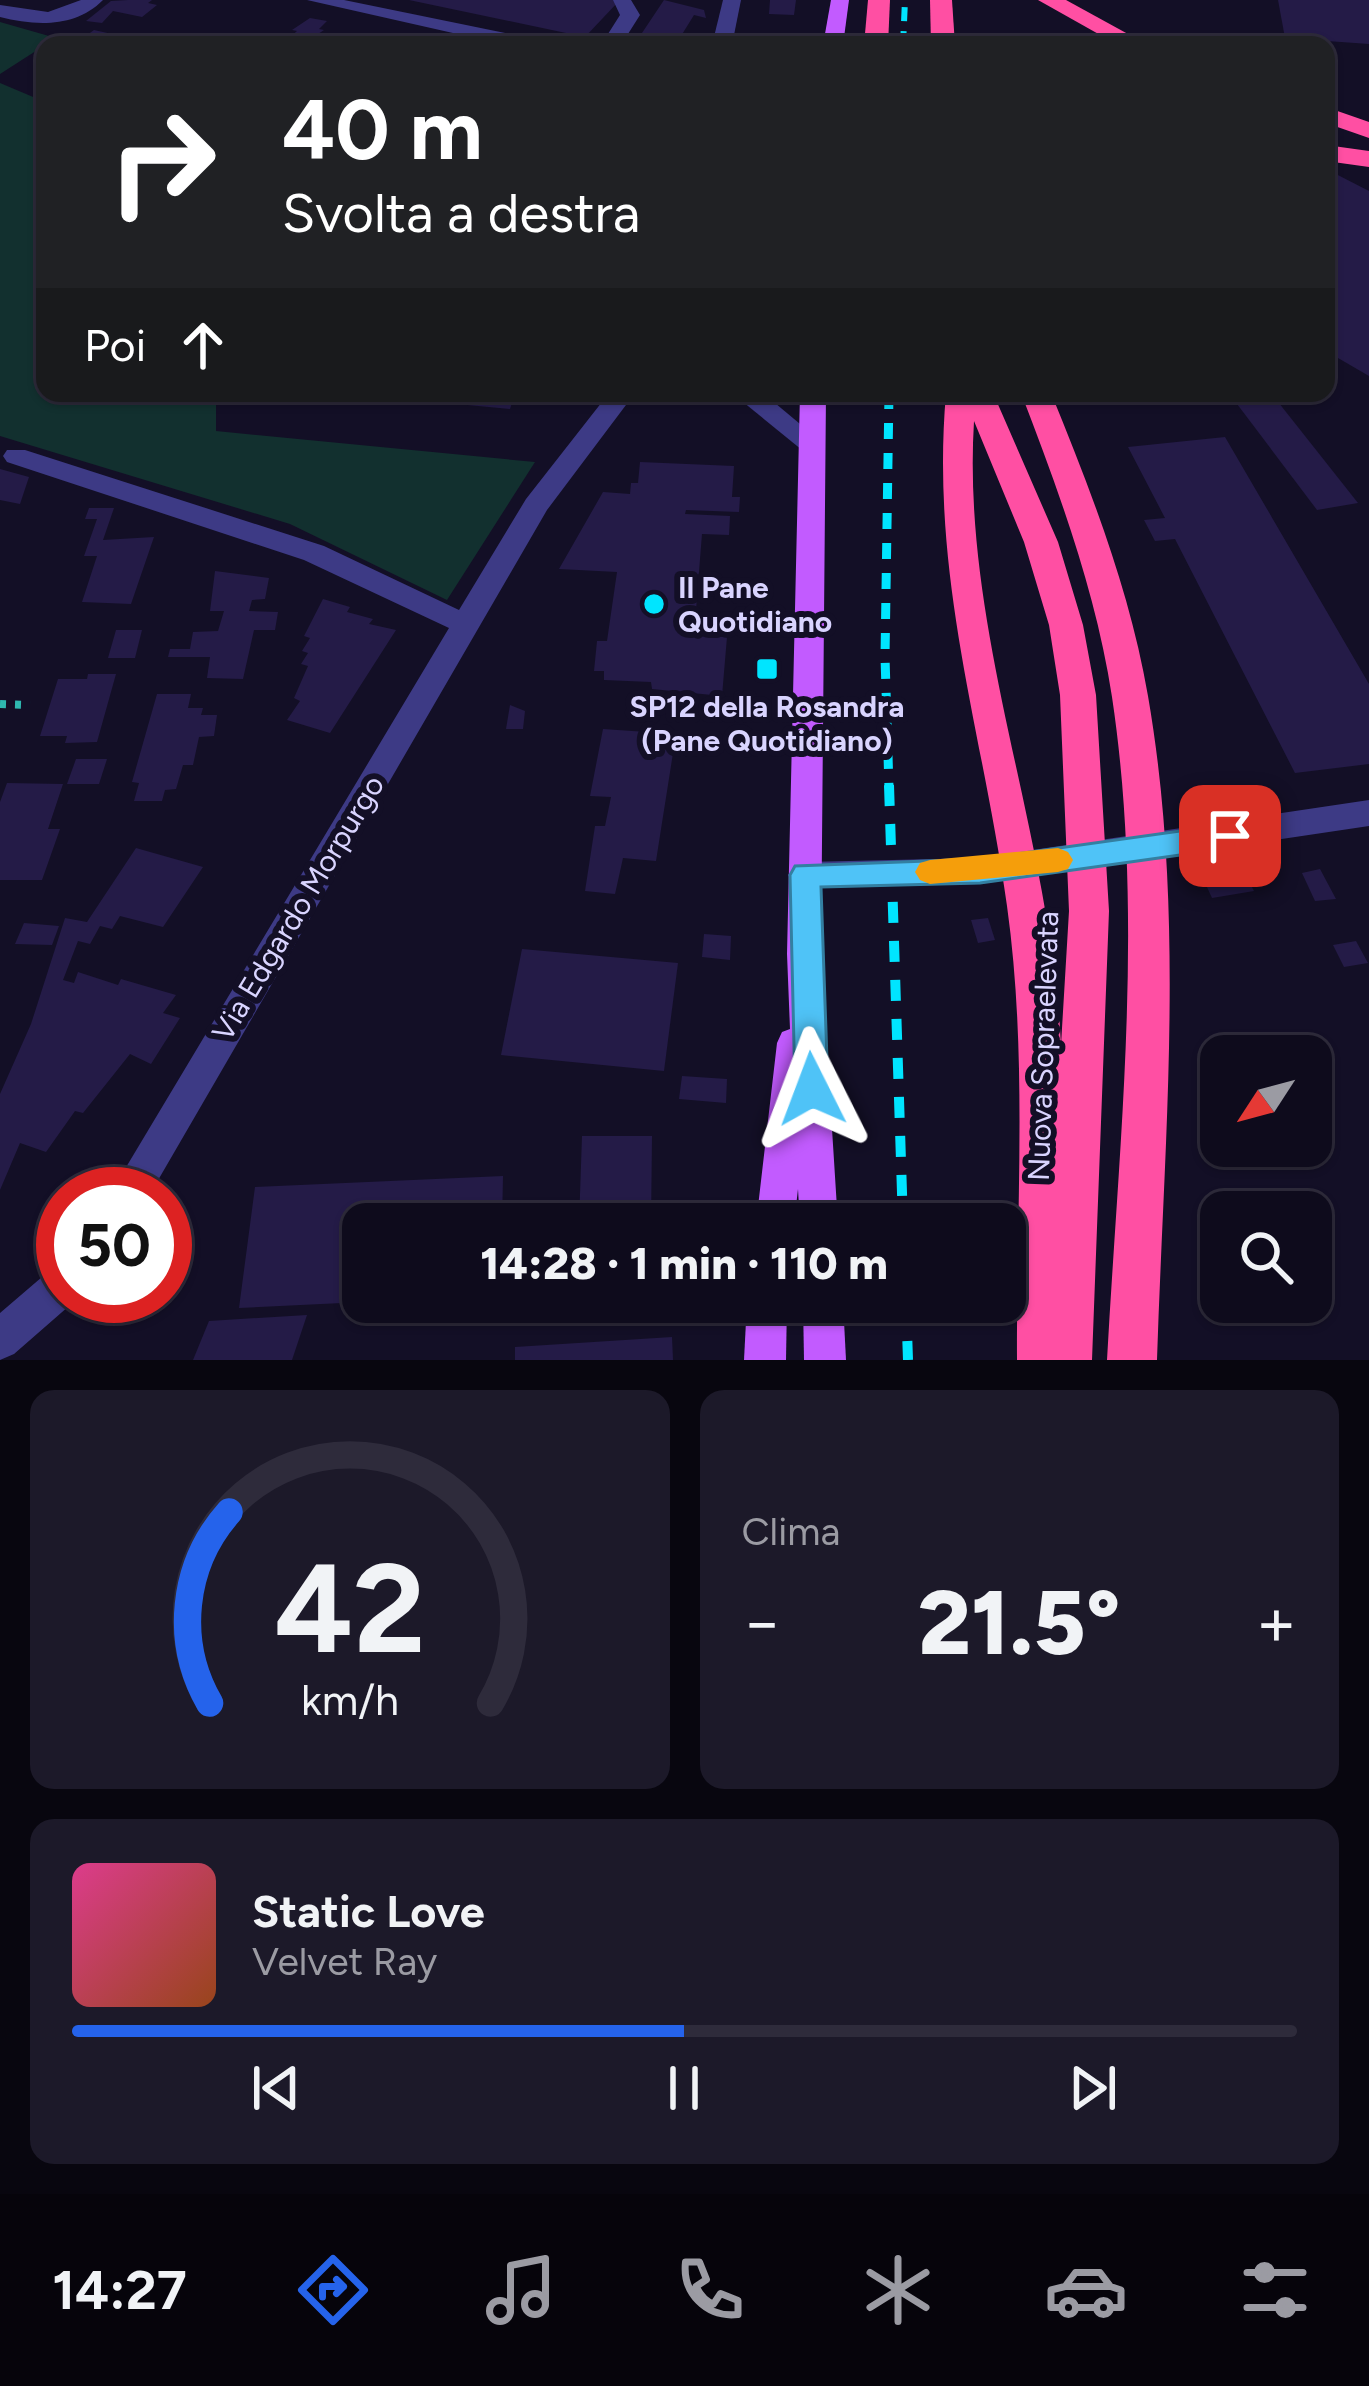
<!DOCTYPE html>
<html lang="it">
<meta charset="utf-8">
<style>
:root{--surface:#0e0b1c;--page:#1c1929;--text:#f1f3f6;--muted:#9b9ba3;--line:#2e2b3b;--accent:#2563eb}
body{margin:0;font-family:Figtree,sans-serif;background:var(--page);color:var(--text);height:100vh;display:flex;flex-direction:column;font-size:45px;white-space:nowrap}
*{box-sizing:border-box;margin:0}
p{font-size:39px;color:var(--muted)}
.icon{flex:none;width:66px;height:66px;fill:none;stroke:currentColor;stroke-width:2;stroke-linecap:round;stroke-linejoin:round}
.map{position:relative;height:1360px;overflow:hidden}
.side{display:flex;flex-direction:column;gap:30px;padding:30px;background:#08060f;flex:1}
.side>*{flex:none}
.hud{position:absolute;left:36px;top:36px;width:1299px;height:366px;border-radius:24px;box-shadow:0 3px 9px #0004,0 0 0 3px var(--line);background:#202124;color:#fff;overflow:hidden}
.needle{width:78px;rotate:234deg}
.buttons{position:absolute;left:1200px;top:1035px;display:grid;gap:24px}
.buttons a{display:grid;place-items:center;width:132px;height:132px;border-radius:24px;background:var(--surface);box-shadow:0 3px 9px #0004,0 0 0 3px var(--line);font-size:60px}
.speed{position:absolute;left:36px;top:1167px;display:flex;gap:24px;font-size:60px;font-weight:700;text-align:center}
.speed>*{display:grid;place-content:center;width:156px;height:156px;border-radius:50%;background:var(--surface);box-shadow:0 3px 9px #0004,0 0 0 3px var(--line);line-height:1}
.speed .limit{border:18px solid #d22;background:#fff;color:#111}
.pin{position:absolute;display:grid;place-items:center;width:102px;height:102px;color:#fff;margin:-51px;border-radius:24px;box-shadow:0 6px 18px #0006}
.me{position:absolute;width:132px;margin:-66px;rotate:357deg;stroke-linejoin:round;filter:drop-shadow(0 0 9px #0008)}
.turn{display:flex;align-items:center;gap:42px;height:252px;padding:0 48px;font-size:54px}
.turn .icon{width:156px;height:156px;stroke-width:2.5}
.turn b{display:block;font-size:84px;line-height:102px}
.then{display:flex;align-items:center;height:114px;padding:0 48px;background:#0003;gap:24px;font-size:45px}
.big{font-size:90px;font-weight:800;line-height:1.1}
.side .card{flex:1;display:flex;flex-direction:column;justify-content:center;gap:18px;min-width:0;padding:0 42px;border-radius:24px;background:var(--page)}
.side .dial{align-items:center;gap:0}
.dial svg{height:312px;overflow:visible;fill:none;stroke:var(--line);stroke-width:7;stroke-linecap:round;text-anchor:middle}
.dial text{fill:var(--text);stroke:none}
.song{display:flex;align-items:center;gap:36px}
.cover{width:144px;height:144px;border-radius:18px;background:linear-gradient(135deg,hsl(330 70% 55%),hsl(20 70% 35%))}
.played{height:12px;border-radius:6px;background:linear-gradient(90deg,var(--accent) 50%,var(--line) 50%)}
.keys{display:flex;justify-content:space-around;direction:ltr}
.heat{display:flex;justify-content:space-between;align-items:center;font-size:66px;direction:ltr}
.side .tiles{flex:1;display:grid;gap:30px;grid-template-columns:1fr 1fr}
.card:last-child{grid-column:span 2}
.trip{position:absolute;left:342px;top:1203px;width:684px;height:120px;border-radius:24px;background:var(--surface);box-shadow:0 3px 9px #0004,0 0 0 3px var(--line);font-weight:800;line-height:120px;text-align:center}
.menu{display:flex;height:192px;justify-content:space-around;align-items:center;background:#06040b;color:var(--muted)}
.menu .icon{width:84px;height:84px}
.menu .active{color:var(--accent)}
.menu b{font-size:54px;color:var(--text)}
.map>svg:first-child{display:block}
</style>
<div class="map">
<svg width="1369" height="1360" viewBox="0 0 1369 1360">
<rect width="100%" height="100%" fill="#130f26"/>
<g fill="#12302f">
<path d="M0,22l56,16 -56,36z"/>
<path d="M0,83l45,19v291h177l-6,12v26l319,31 -88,138 -157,-76 -290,-88z"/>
</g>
<g fill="#241b47">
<path d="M128,0h24l-4,3 9,2 -15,12 -29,-6 -11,12 -16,-2 25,-20z"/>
<path d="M409,0h205l5,1 -34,36z"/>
<path d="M664,0l40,10 2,8 -12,-3 -13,21 21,3 -3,6h-65z"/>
<path d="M770,0h26l-2,15 -25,-1z"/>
<path d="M1278,0h91v44l-84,-6z"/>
<path d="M310,18l17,3 -8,8 5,1 -21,14 -17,-3 11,-10 -5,-1z"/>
<path d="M94,30l40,9 -8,6 -47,-4z"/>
<path d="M1332,172l37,19v185l-43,-25v-176z"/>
<path d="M340,393h175l-5,16z"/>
<path d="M1271,393l87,110 -41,7 -86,-114z"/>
<path d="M1225,437l144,247v80l-74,9 -120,-234 -20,2 -11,-21 21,-2 -37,-71z"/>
<path d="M640,462l94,4 -2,31h8l-1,15 -53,-2 -1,4 45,2 -1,19 -27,-1 -8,101 33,2 -5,59 -70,-7 -1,-7 -47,-2v-9h-10l3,-30h10l10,-69 -58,-3 44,-77 27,2 1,-11h7z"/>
<path d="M0,469l29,8 -9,27 -20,-4z"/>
<path d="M89,508h25l-11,32 51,-3 -23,67 -49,-2 15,-46h-13l13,-37h-12z"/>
<path d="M215,571l54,7 -4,21 -13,1 -3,11 29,1 -3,18h-21l-11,49 -36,-1 3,-21h-42l2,-8h20l3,-17 25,-1 6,-20h-14z"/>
<path d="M323,599l27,8 -3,5 26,7 -4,5 27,6 -66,103 -43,-13 13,-19 -6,-3 14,-32 -7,-2 7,-11 -6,-2 8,-13 -6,-2z"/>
<path d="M116,630h26l-7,28h-27z"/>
<path d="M88,674h28l-19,68 -32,1 2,-7h-27l18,-57h29z"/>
<path d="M157,694h34l-3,14h15l-2,7h16l-3,21 -15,1 -6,28h-10l-7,24 -11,1 -3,11h-28l5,-18 -7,-1z"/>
<path d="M510,705l15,6 -2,18h-17z"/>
<path d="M603,729l73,5 -20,127 -33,-3 -8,36 -30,-3 10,-65h10l6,-29 -21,-1z"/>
<path d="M76,759h31l-8,25h-32z"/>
<path d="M7,783l56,1 -15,45h12l-18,51h-42v-78z"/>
<path d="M136,848l67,19 -40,60 -43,-11 -8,13 -12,-3 -10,18 -12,-3 -15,39 11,3 4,-11 40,13 3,-6 55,16 -13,18 17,5 -29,46 -21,-10 -47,59 -8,-2 -29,41 -26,-9 -20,47v-96l31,-70 34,-106 22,4z"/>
<path d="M1242,868l12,23 -42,7 -11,-24z"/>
<path d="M1320,869l16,30 -21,2 -13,-28z"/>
<path d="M988,918l7,22 -17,3 -7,-23z"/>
<path d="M24,923l35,3 -7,19 -37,-1z"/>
<path d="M704,934l27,2 -1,24 -28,-3z"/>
<path d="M1356,941l12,22 -24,4 -11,-22z"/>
<path d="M522,949l156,14 -14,108 -163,-16z"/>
<path d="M682,1076l45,3 -1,24 -47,-4z"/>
<path d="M582,1136h70l-1,88h-72z"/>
<path d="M503,1176l-1,48h-139v78l-124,6 16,-121z"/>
<path d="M307,1315l-15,45h-99l16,-39z"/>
<path d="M672,1337l1,23h-158v-13z"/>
</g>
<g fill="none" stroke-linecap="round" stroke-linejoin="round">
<path stroke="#2fb8b0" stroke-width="8" stroke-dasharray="6 9" stroke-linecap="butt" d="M0,704l30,1"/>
<g fill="#3d3a85" fill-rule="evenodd">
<path d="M81,0h22c-28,28 -67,26 -103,17v-12l48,7z"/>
<path d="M307,0h37l191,39 10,6h-39z"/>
<path d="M613,0h18l9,15 -19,30h-20l19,-30z"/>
<path d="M723,0h18l-9,45h-20z"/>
<path d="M609,393h26l-88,117 -397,684h-40l339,-566 -145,-68 -297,-98 -4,-6 4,-6h18l299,96 135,64 67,-111z"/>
<path d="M732,393h31l61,51 -13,8 -9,-2z"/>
<path d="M1369,800v26l-390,58 -174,4 -12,-4 -5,-9 5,-9 12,-4 174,-4z"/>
<path d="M63,1266v30l14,3 -63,55 -14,6v-47l49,-42z"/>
</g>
<g fill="#c25bff" fill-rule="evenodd">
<path d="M831,0h18l-6,45h-20z"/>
<path d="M800,393h26l-5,561 17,270h-38l-2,-35 -4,35h-38l21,-181 5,-11 8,-3 -3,-75z"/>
<path d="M747,1302h40l-1,58h-42z"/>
<path d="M803,1302h40l3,58h-42z"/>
</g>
<g fill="#ff4fa3" fill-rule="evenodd">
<path d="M868,0h22l-2,45h-24z"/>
<path d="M930,0h22l3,45h-24z"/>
<path d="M1038,0h28l82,45h-30z"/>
<path d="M1326,107l43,15v16l-43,-15z"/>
<path d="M1326,145l43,6v16l-43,-6z"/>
<path d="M946,393h47l65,149 25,83 13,70 13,216 -17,449h-75c-1,-151 11,-304 -10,-454 -25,-178 -77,-329 -61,-513zM974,421l50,121 25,83 11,70 9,216 -8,134c-10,-210 -100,-413 -87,-624z"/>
<path d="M1021,393h30c40,98 79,198 97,303 38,219 16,443 9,664h-50c12,-220 38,-443 5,-663 -16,-105 -53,-205 -91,-304z"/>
</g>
<path stroke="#00e5ff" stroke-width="6" stroke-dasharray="14 10" stroke-linecap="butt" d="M903,45l2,-45"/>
<path stroke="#00e5ff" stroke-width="9" stroke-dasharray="16 14" stroke-linecap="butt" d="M889,393l-4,264 4,131"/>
<g stroke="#00e5ff" stroke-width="10" stroke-dasharray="21 18" stroke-linecap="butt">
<path d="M889,785l14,439"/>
<path d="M906,1302l2,58"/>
</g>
</g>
<path fill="#4fc3f7" stroke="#337fa1" stroke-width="3" d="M1230,824l10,4 5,8 -5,8 -10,4 -250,35 -159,4 7,202 -5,10 -11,5 -12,-5 -5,-10 -5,-214 5,-9 185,-7z"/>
<path fill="#f59e0b" d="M1058,848l10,4 5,8 -5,9 -10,3 -128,12 -10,-4 -5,-8 5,-9 10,-3z"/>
<g fill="#00e5ff" stroke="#130f26" stroke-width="4.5">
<circle cx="654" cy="604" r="12"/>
<rect x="755" y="657" width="24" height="24" rx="6"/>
</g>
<g text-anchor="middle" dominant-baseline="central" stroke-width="12" stroke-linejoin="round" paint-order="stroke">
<g font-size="30" font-weight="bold" fill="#d9d4ff" stroke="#130f26" text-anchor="start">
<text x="678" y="587">Il Pane<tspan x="678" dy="34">Quotidiano</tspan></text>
<text x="767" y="706" text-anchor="middle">SP12 della Rosandra<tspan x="767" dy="34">(Pane Quotidiano)</tspan></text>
</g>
<g font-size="30" fill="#d9d4ff" stroke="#130f26">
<text transform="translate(298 908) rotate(-59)">Via Edgardo Morpurgo</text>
<text transform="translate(1043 1046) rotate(-88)">Nuova Sopraelevata</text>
</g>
</g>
</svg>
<div class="buttons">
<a><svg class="needle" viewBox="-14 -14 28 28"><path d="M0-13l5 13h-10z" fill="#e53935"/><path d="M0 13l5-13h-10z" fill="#9b9ba3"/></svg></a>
<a><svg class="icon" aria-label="search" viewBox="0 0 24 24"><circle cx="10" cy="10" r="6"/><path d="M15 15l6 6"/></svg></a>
</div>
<div class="speed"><div class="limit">50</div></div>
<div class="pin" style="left:1230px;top:836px;background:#d93025"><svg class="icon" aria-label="arrive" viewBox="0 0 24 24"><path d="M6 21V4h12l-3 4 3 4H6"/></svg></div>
<svg class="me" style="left:812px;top:1089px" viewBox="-20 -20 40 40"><path d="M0-17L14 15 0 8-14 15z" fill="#4fc3f7" stroke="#fff" stroke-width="4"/></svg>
<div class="trip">14:28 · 1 min · 110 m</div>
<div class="hud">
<div class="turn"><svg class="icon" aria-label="right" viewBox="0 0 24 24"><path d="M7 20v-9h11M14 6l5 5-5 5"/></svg><div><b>40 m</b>Svolta a destra</div></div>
<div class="then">Poi<svg class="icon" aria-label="ahead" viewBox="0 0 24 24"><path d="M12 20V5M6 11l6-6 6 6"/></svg></div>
</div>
</div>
<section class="side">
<div class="tiles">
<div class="card dial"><svg viewBox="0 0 100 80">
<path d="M14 69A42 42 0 1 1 86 69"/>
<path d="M14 69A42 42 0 0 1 19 20" stroke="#2563eb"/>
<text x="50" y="56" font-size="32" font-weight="700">42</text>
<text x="50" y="72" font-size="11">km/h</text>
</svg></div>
<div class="card"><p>Clima</p>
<div class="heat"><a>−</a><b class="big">21.5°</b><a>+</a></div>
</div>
<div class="card">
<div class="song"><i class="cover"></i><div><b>Static Love</b><p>Velvet Ray</p></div></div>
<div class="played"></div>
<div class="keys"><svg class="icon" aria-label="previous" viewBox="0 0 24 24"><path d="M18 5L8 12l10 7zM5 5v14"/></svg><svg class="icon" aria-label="pause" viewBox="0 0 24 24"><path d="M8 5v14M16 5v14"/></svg><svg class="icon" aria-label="next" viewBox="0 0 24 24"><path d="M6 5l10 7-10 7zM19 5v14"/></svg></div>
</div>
</div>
</section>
<nav class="menu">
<b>14:27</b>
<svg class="icon active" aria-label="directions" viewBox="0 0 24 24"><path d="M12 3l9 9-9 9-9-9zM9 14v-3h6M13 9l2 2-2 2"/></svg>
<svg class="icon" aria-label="music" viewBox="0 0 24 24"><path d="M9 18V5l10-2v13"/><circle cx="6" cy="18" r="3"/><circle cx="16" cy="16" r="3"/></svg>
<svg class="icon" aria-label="phone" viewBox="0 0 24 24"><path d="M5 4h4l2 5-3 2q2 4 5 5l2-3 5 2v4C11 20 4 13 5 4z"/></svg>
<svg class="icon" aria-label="climate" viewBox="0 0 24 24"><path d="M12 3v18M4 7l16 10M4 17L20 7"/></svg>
<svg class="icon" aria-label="car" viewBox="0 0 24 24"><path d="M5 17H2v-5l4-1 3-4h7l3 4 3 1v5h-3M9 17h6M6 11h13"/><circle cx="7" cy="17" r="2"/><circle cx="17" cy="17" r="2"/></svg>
<svg class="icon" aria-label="filters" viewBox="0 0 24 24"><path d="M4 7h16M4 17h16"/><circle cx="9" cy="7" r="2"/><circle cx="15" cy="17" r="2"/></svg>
</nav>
